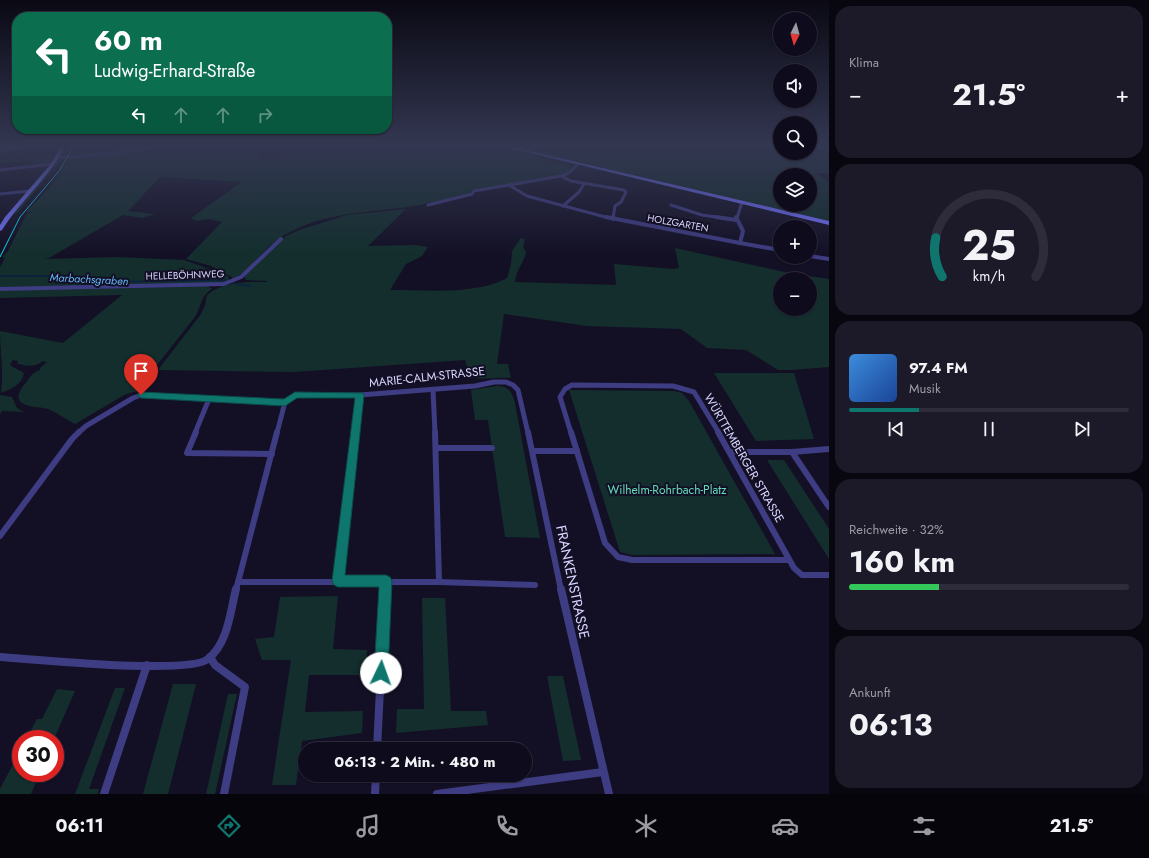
<!DOCTYPE html>
<html lang="de">
<meta charset="utf-8">
<style>
:root{--surface:#0e0c1c;--page:#1c1a29;--text:#f1f3f6;--muted:#9b9ba3;--line:#2e2c3b;--accent:#0f766e}
body{margin:0;font-family:Jost,sans-serif;background:var(--page);color:var(--text);height:100vh;display:flex;flex-direction:column;font-size:15px;white-space:nowrap}
*{box-sizing:border-box;margin:0}
p{font-size:13px;color:var(--muted)}
.icon{flex:none;width:22px;height:22px;fill:none;stroke:currentColor;stroke-width:2;stroke-linecap:round;stroke-linejoin:round}
.map{position:relative;flex:1;overflow:hidden}
.details{display:flex;flex-direction:column;gap:6px;padding:6px;background:#08070f;width:320px}
.details>*{flex:none}
.guide{position:absolute;left:12px;top:12px;width:380px;height:122px;border-radius:16px;box-shadow:0 1px 3px #0004,0 0 0 1px var(--line);background:#0b6e4f;color:#fff;overflow:hidden}
.needle{width:26px;rotate:185deg}
.tools{position:absolute;left:773px;top:12px;display:grid;gap:8px}
.tools a{display:grid;place-items:center;width:44px;height:44px;border-radius:50%;background:var(--surface);box-shadow:0 1px 3px #0004,0 0 0 1px var(--line);font-size:20px}
.speed{position:absolute;left:12px;top:730px;display:flex;gap:8px;font-size:20px;font-weight:700;text-align:center}
.speed>*{display:grid;place-content:center;width:52px;height:52px;border-radius:50%;background:var(--surface);box-shadow:0 1px 3px #0004,0 0 0 1px var(--line);line-height:1}
.speed .limit{border:6px solid #d22;background:#fff;color:#111}
.pin{position:absolute;display:grid;place-items:center;width:34px;height:34px;color:#fff;margin:-41px -17px;border-radius:50% 50% 50% 0;rotate:-45deg;box-shadow:0 0 4px #0007}
.pin .icon{rotate:45deg}
.me{position:absolute;width:44px;margin:-22px;rotate:3deg;stroke-linejoin:round;filter:drop-shadow(0 0 3px #0008)}
.turn{display:flex;align-items:center;gap:14px;height:84px;padding:0 16px;font-size:18px}
.turn .icon{width:52px;height:52px;stroke-width:2.5}
.turn b{display:block;font-size:28px;line-height:34px}
.lanes{display:flex;align-items:center;height:38px;padding:0 16px;background:#0003;justify-content:center;gap:20px;direction:ltr}
.lanes .off{opacity:.35}
.big{font-size:30px;font-weight:700;line-height:1.1}
.details .card{flex:1;display:flex;flex-direction:column;justify-content:center;gap:6px;min-width:0;padding:0 14px;border-radius:16px;background:var(--page)}
.details .dial{align-items:center;gap:0}
.dial svg{height:104px;overflow:visible;fill:none;stroke:var(--line);stroke-width:7;stroke-linecap:round;text-anchor:middle}
.dial text{fill:var(--text);stroke:none}
.song{display:flex;align-items:center;gap:12px}
.cover{width:48px;height:48px;border-radius:6px;background:linear-gradient(135deg,hsl(210 70% 55%),hsl(220 70% 35%))}
.played{height:4px;border-radius:2px;background:linear-gradient(90deg,var(--accent) 25%,var(--line) 25%)}
.keys{display:flex;justify-content:space-around;direction:ltr}
.heat{display:flex;justify-content:space-between;align-items:center;font-size:22px;direction:ltr}
.charge{height:6px;border-radius:3px;background:linear-gradient(90deg,#34c759 32%,var(--line) 0)}
.trip{position:absolute;left:298px;top:742px;width:234px;height:40px;border-radius:20px;background:var(--surface);box-shadow:0 1px 3px #0004,0 0 0 1px var(--line);font-weight:700;line-height:40px;text-align:center}
.tabs{display:flex;height:64px;justify-content:space-around;align-items:center;background:#06050b;color:var(--muted)}
.tabs .icon{width:28px;height:28px}
.tabs .active{color:var(--accent)}
.tabs b{font-size:18px;color:var(--text)}
main{display:flex;flex:1;min-height:0}
.map>svg:first-child{display:block}
</style>
<main>
<div class="map">
<svg width="829" height="794" viewBox="0 0 829 794">
<rect width="100%" height="100%" fill="#131025"/>
<g fill="#132e2d" fill-rule="evenodd">
<path d="M78,145h22l-1,3 -6,1 -1,3h5h-1l-21,3z"/>
<path d="M250,145l10,15 76,-15h152l84,21 -3,5 -8,3 -88,16 -4,3 -37,10 -4,-1 1,1c-49,11 -100,5 -146,33 -17,10 -31,32 -50,44l-1,-3 -21,-11 -25,-7 36,-37 -13,-3 -13,2 -5,-3 51,-36 -82,-5 -32,34 27,3 -12,4 -20,-3 -74,43 -5,1 73,-2 67,3 40,14 4,2 2,4 -6,3 -224,5v-21l5,-9 -3,-1 6,-6 19,-38 6,-1h-7l25,-26 20,-29 51,-4 -2,6 4,-6 7,-1 6,6 -3,-6 2,-1 44,1 6,2 -4,-2h62z"/>
<path d="M507,145h273v8h30v-8h19v28h-13l13,9v39zM780,175h30v30h-30z"/>
<path d="M55,155l-7,9h-16l1,-3 -33,2v-3l19,-2 -1,2z"/>
<path d="M63,158l-46,55 -5,1 46,-54z"/>
<path d="M406,209l-38,37 48,-1 12,2 -6,9 -16,8 -16,26c34,0 87,5 117,-12l4,-14 1,-13 9,-13 4,1 -2,7 3,7c-3,11 -10,17 -11,29l101,3 -2,-21 60,5 5,-1 -4,-20 119,26 35,5v88l-37,3h-14l-32,-20 -39,-2 -26,-19 -94,-3 -83,-12 -7,50h11l3,14c-13,-1 -32,3 -41,-2l-5,-16 -171,12 -136,-2 43,-56 4,-9 2,-10c17,-14 38,-13 60,-13v-1l-21,-1 -2,-4 42,-40 13,-6 48,-15zM780,279h30v30h-30z"/>
<path d="M206,285l6,4c-11,6 -11,18 -17,28l-42,53 -11,20 -16,4 -51,30c-9,-5 -18,-11 -27,-15 -11,-3 -42,-1 -24,-24 6,-7 7,-12 16,-15v-2l7,-6 -4,-1c-8,6 -17,6 -26,2l1,-2 -5,-1 -3,4 1,2 13,7c-2,12 -13,16 -23,20 3,-21 -1,-41 -1,-62l63,12 59,-48 -122,3v-8z"/>
<path d="M714,373h80l20,66 -58,2z"/>
<path d="M496,386c13,0 16,6 19,17l25,135 -35,-1 -17,-117h-13l-4,-30z"/>
<path d="M569,390l105,1 8,2 7,8 86,153 -143,1 -12,-3z"/>
<path d="M0,395l12,2 5,11 7,4 -22,-1 -2,4z"/>
<path d="M767,460h17l45,69v30z"/>
<path d="M338,596l-5,53 34,1 -1,25h-57l-4,37 58,-1 -1,22 -60,8 -6,44h-24l19,-125h-29l-7,-21 19,-2 6,-40z"/>
<path d="M422,598h23l6,113h35l2,14 -92,8 1,-24h27z"/>
<path d="M547,676h16l18,84 -18,1z"/>
<path d="M173,684h23l-28,110h-25z"/>
<path d="M115,688h10l-36,101h10l-1,5h-23z"/>
<path d="M57,689l18,2 -21,48h-28l11,-20h5z"/>
<path d="M228,694h9l-22,100h-9z"/>
<path d="M21,749v24h19l-9,21h-31v-5z"/>
</g>
<g fill="none" stroke-linecap="round" stroke-linejoin="round">
<g stroke="#0c2041" stroke-width="1.5">
<path d="M0,276h73l29,6 124,-2"/>
<path d="M236,284l14,2"/>
</g>
<g stroke="#3e3c82" stroke-width="3">
<path d="M272,145l7,3 16,-3"/>
<path d="M162,146l67,1 3,-2"/>
<path d="M0,150l48,-5"/>
<path d="M57,158l75,-7 31,-6"/>
<path d="M0,170l52,-6"/>
<path d="M561,176l10,5 53,9 2,2 -5,10 -6,4 -2,12"/>
<path d="M509,185l18,11 82,22"/>
<path d="M0,194l29,-3"/>
<path d="M428,205l44,-11 2,-3 87,-15 8,-3 9,-9"/>
<path d="M671,205l31,10 21,3"/>
<path d="M563,206l16,-14 5,-8"/>
<path d="M737,218l5,-16"/>
</g>
<g stroke="#3e3c82" stroke-width="4">
<path d="M606,217l134,26 3,-12 -7,-14"/>
<path d="M716,217l20,3"/>
<path d="M613,219v-2"/>
<path d="M740,243l40,7"/>
<path d="M810,256l19,3"/>
<path d="M0,289l224,-5 17,-7 40,-38"/>
</g>
<g stroke="#3e3c82" stroke-width="5">
<path d="M433,390l2,43"/>
<path d="M78,433l8,-7 47,-28 8,-3 144,7 10,-7h65l115,-9 19,-4h12l7,3 5,5 10,43"/>
<path d="M195,433l14,-34"/>
<path d="M277,433l8,-31"/>
<path d="M355,433l5,-38"/>
<path d="M571,433l-11,-36 5,-8 7,-4 101,1 21,6 25,41"/>
</g>
<g stroke="#3e3c82" stroke-width="6">
<path d="M196,432l-9,21 85,1"/>
<path d="M435,432l4,150"/>
<path d="M528,432l33,158"/>
<path d="M571,432l34,111 13,14 14,3h156"/>
<path d="M718,432l76,136 8,7h27"/>
<path d="M436,448h56"/>
<path d="M533,451h44"/>
<path d="M730,452h62l37,-3"/>
<path d="M792,452l37,55"/>
<path d="M0,536l72,-97 7,-7"/>
<path d="M338,581l18,-149"/>
<path d="M238,582h201l96,3"/>
<path d="M236,590l41,-158"/>
<path d="M385,590v-9"/>
</g>
<g stroke="#3e3c82" stroke-width="8">
<path d="M561,589l48,205"/>
<path d="M0,657c33,2 189,18 208,2 20,-16 22,-46 28,-70"/>
<path d="M210,657l5,8 30,22 -21,107"/>
<path d="M377,749l8,-160"/>
<path d="M104,794l43,-129"/>
<path d="M375,794l1,-19"/>
<path d="M437,794l166,-22"/>
</g>
<g fill="#706ffa" fill-rule="evenodd">
<path d="M62,145h4c-16,32 -45,55 -64,85l-2,1v-6l5,-8 45,-52z"/>
<path d="M497,145h8l324,76v4z"/>
</g>
<path stroke="#09e3f6" stroke-width="1" d="M0,257l20,-40 40,-47 14,-25"/>
</g>
<linearGradient id="sky" x2="0" y2="1"><stop stop-color="#0a0914"/><stop offset="0.57" stop-color="#333751"/><stop offset="1" stop-color="#333751" stop-opacity="0"/></linearGradient>
<rect width="829" height="256" fill="url(#sky)"/>
<path fill="#0f766e" stroke="#0a4d48" d="M141,392l143,7 11,-7 68,1 1,2 -19,180h41l4,2 2,4 -4,92 -2,5 -5,2 -5,-2 -2,-5 5,-86h-41l-4,-2 -2,-4 23,-183h-58l-12,8 -144,-8 -4,-3z"/>
<g text-anchor="middle" dominant-baseline="central" stroke-width="4" stroke-linejoin="round" paint-order="stroke">
<g font-size="10" fill="#d8d5fe" stroke="#131025">
<text transform="translate(678 223) rotate(10)">HOLZGARTEN</text>
<text transform="translate(185 275) rotate(-2)">HELLEBÖHNWEG</text>
</g>
<g font-size="11" font-style="italic" fill="#66b8fa" stroke="#131025">
<text transform="translate(89 279) rotate(3)">Marbachsgraben</text>
</g>
<g font-size="12" fill="#d8d5fe" stroke="#131025">
<text transform="translate(427 377) rotate(-6)">MARIE-CALM-STRASSE</text>
<text transform="translate(744 458) rotate(60)">WÜRTTEMBERGER STRASSE</text>
</g>
<g font-size="12" fill="#63dbbb" stroke="#131025">
<text x="667" y="490">Wilhelm-Rohrbach-Platz</text>
</g>
<g font-size="14" fill="#d8d5fe" stroke="#131025">
<text transform="translate(573 582) rotate(78)">FRANKENSTRASSE</text>
</g>
</g>
</svg>
<div class="tools">
<a><svg class="needle" viewBox="-14 -14 28 28"><path d="M0-13l5 13h-10z" fill="#e53935"/><path d="M0 13l5-13h-10z" fill="#9b9ba3"/></svg></a>
<a><svg class="icon" aria-label="sound" viewBox="0 0 24 24"><path d="M4 9h4l5-4v14l-5-4H4zM17 9q2 3 0 6"/></svg></a>
<a><svg class="icon" aria-label="search" viewBox="0 0 24 24"><circle cx="10" cy="10" r="6"/><path d="M15 15l6 6"/></svg></a>
<a><svg class="icon" aria-label="layers" viewBox="0 0 24 24"><path d="M12 4l9 5-9 5-9-5zM3 14l9 5 9-5"/></svg></a>
<a>+</a>
<a>−</a>
</div>
<div class="speed"><div class="limit">30</div></div>
<div class="pin" style="left:141px;top:395px;background:#d93025"><svg class="icon" aria-label="arrive" viewBox="0 0 24 24"><path d="M6 21V4h12l-3 4 3 4H6"/></svg></div>
<svg class="me" style="left:381px;top:673px" viewBox="-20 -20 40 40"><circle r="19" fill="#fff"/><path d="M0-13L10 11 0 6-10 11z" fill="#0f766e"/></svg>
<div class="trip">06:13 · 2 Min. · 480 m</div>
<div class="guide">
<div class="turn"><svg class="icon" aria-label="left" viewBox="0 0 24 24"><path d="M17 20v-9H6M10 6l-5 5 5 5"/></svg><div><b>60 m</b>Ludwig-Erhard-Straße</div></div>
<div class="lanes"><svg class="icon" aria-label="left" viewBox="0 0 24 24"><path d="M17 20v-9H6M10 6l-5 5 5 5"/></svg><svg class="icon off" aria-label="ahead" viewBox="0 0 24 24"><path d="M12 20V5M6 11l6-6 6 6"/></svg><svg class="icon off" aria-label="ahead" viewBox="0 0 24 24"><path d="M12 20V5M6 11l6-6 6 6"/></svg><svg class="icon off" aria-label="right" viewBox="0 0 24 24"><path d="M7 20v-9h11M14 6l5 5-5 5"/></svg></div>
</div>
</div>
<section class="details">
<div class="card"><p>Klima</p>
<div class="heat"><a>−</a><b class="big">21.5°</b><a>+</a></div>
</div>
<div class="card dial"><svg viewBox="0 0 100 80">
<path d="M14 69A42 42 0 1 1 86 69"/>
<path d="M14 69A42 42 0 0 1 9 39" stroke="#0f766e"/>
<text x="50" y="56" font-size="32" font-weight="700">25</text>
<text x="50" y="72" font-size="11">km/h</text>
</svg></div>
<div class="card">
<div class="song"><i class="cover"></i><div><b>97.4 FM</b><p>Musik</p></div></div>
<div class="played"></div>
<div class="keys"><svg class="icon" aria-label="previous" viewBox="0 0 24 24"><path d="M18 5L8 12l10 7zM5 5v14"/></svg><svg class="icon" aria-label="pause" viewBox="0 0 24 24"><path d="M8 5v14M16 5v14"/></svg><svg class="icon" aria-label="next" viewBox="0 0 24 24"><path d="M6 5l10 7-10 7zM19 5v14"/></svg></div>
</div>
<div class="card"><p>Reichweite · 32%</p><b class="big">160 km</b><div class="charge"></div></div>
<div class="card"><p>Ankunft</p><b class="big">06:13</b></div>
</section>
</main>
<nav class="tabs">
<b>06:11</b>
<svg class="icon active" aria-label="directions" viewBox="0 0 24 24"><path d="M12 3l9 9-9 9-9-9zM9 14v-3h6M13 9l2 2-2 2"/></svg>
<svg class="icon" aria-label="music" viewBox="0 0 24 24"><path d="M9 18V5l10-2v13"/><circle cx="6" cy="18" r="3"/><circle cx="16" cy="16" r="3"/></svg>
<svg class="icon" aria-label="phone" viewBox="0 0 24 24"><path d="M5 4h4l2 5-3 2q2 4 5 5l2-3 5 2v4C11 20 4 13 5 4z"/></svg>
<svg class="icon" aria-label="climate" viewBox="0 0 24 24"><path d="M12 3v18M4 7l16 10M4 17L20 7"/></svg>
<svg class="icon" aria-label="car" viewBox="0 0 24 24"><path d="M5 17H2v-5l4-1 3-4h7l3 4 3 1v5h-3M9 17h6M6 11h13"/><circle cx="7" cy="17" r="2"/><circle cx="17" cy="17" r="2"/></svg>
<svg class="icon" aria-label="filters" viewBox="0 0 24 24"><path d="M4 7h16M4 17h16"/><circle cx="9" cy="7" r="2"/><circle cx="15" cy="17" r="2"/></svg>
<b>21.5°</b>
</nav>
